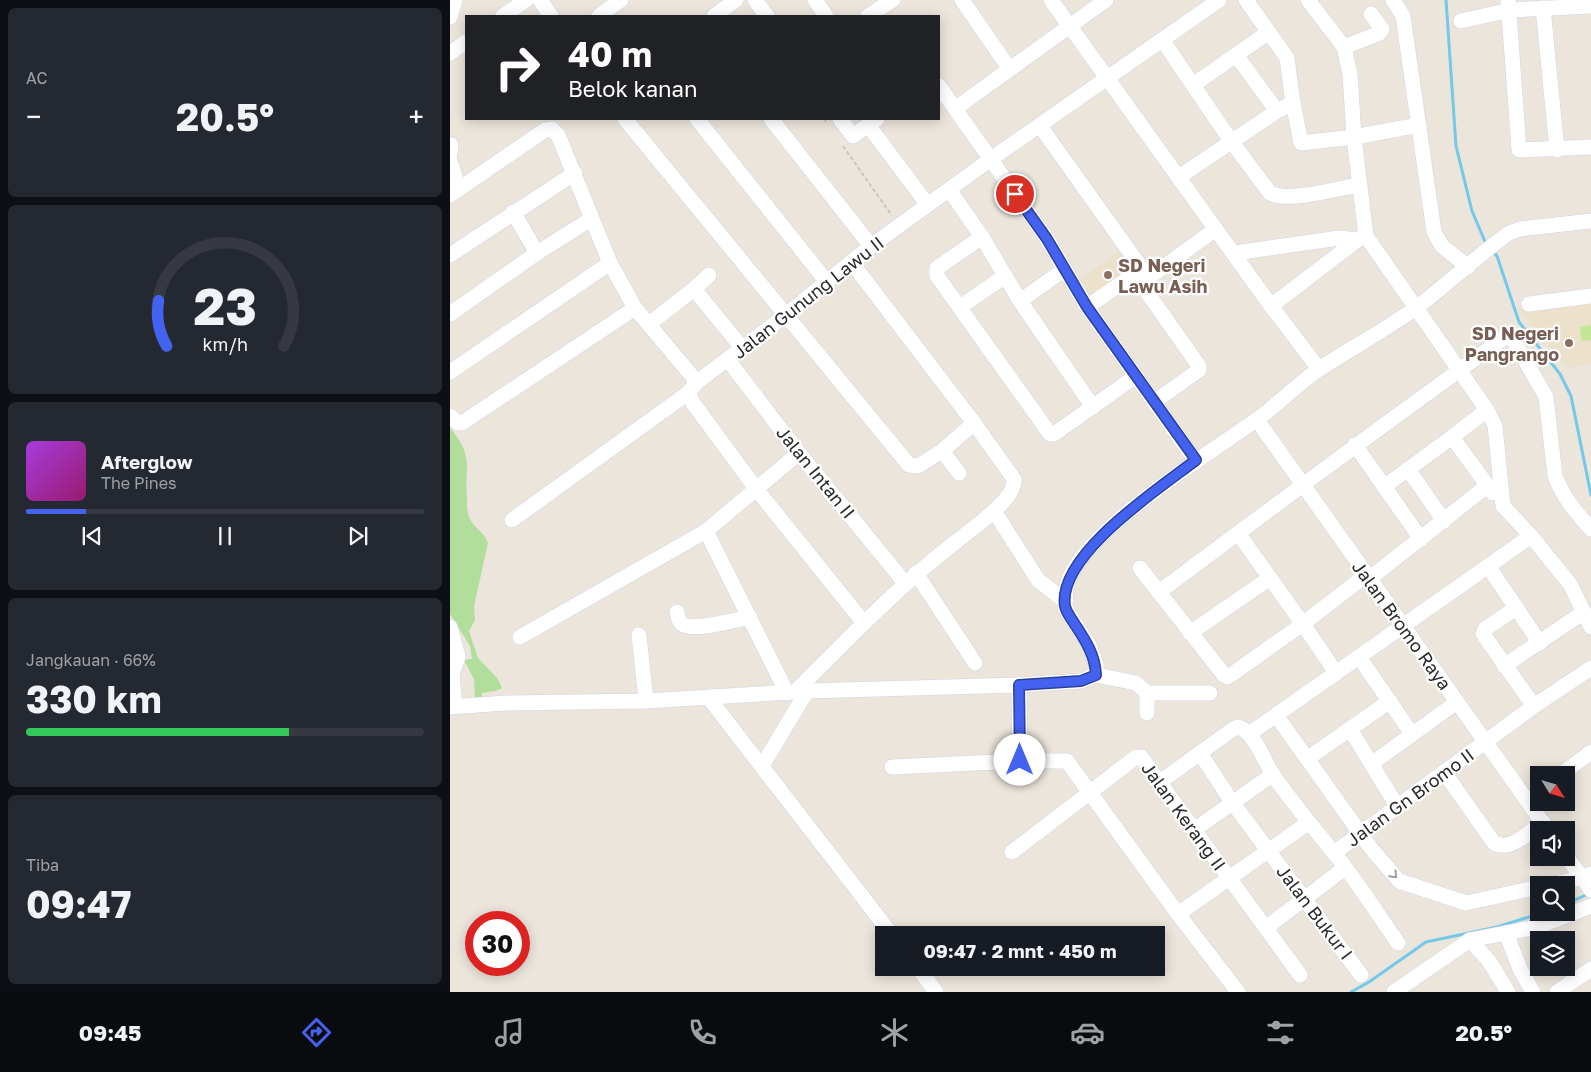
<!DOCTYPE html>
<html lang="id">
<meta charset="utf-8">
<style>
:root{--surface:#171b24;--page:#242831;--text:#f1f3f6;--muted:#9ea1a6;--line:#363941;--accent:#4462f0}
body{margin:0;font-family:"Golos Text",sans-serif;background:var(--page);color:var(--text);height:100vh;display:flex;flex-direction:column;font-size:19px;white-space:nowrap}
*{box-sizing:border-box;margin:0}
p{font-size:16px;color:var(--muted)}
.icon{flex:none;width:28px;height:28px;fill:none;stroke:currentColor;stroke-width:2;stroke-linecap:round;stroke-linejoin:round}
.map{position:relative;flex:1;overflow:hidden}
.sheet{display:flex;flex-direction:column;gap:8px;padding:8px;background:#0d0f14;width:450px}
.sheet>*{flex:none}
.hud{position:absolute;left:15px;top:15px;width:475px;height:105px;border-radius:0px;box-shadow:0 2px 12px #0003;background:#202124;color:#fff;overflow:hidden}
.needle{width:32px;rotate:127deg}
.fabs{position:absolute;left:1080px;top:766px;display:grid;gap:10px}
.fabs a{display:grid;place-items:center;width:45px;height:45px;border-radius:0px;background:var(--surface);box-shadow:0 2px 12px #0003;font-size:25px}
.speed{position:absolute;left:15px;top:911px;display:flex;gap:10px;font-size:25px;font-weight:700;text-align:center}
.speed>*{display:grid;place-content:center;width:65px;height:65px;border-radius:50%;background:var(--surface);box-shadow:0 2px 12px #0003;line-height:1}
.speed .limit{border:8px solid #d22;background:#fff;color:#111}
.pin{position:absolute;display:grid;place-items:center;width:42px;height:42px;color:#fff;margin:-21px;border:2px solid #fff;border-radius:50%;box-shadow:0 1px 5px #0007}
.me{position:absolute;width:55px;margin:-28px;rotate:0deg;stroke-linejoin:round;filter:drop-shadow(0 0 4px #0008)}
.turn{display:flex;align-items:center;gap:18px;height:105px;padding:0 20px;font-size:22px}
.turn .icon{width:65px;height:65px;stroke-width:2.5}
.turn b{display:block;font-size:35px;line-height:42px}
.big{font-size:38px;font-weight:700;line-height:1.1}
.sheet .tile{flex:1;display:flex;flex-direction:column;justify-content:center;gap:8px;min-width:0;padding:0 18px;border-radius:8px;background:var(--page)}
.sheet .dial{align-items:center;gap:0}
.dial svg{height:130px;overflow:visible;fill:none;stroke:var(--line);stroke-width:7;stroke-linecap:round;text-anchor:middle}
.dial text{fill:var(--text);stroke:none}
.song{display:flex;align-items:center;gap:15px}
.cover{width:60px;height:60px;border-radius:8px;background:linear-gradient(135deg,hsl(280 70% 55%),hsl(320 70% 35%))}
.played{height:5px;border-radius:2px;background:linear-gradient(90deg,var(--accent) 15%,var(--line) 15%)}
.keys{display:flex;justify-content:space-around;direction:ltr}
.heat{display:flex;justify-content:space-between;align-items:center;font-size:28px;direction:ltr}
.charge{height:8px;border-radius:4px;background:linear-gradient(90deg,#34c759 66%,var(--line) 0)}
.trip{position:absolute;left:425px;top:926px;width:290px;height:50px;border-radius:0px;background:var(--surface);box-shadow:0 2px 12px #0003;font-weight:700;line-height:50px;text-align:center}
.dock{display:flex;height:80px;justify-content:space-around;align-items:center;background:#090b0e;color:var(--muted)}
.dock .icon{width:35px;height:35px}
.dock .current{color:var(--accent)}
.dock b{font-size:22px;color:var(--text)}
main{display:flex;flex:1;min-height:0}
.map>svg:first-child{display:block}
</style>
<main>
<section class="sheet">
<div class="tile"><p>AC</p>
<div class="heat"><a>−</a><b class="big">20.5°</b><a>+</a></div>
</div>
<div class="tile dial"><svg viewBox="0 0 100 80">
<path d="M14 69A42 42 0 1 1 86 69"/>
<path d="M14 69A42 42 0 0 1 9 41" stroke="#4462f0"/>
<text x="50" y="56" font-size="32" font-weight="700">23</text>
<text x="50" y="72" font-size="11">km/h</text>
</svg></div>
<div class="tile">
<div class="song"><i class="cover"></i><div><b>Afterglow</b><p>The Pines</p></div></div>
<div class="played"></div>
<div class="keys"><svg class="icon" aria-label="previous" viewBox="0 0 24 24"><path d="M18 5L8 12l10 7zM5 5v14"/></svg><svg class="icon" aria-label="pause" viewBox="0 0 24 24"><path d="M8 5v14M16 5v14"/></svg><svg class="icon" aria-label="next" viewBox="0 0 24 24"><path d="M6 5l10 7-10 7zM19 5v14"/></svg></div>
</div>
<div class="tile"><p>Jangkauan · 66%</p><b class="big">330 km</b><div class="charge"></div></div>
<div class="tile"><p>Tiba</p><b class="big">09:47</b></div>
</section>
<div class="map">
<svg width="1141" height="992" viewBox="0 0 1141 992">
<rect width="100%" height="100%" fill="#ebe5dc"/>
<g fill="#ece2cc">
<path d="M673,248l14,21 -46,33 -13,-21z"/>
<path d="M1141,298v66l-24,4 -50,-60z"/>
</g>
<path fill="#b1df9b" d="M0,428c25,29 14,39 17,72 0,6 0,14 3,19 5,10 15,14 18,24l-14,63 1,14 -6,11 9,27 20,21 4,9 -6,3 -14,2v7l-7,-2 -1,-19 -10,-19 8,-1 -2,-13 -20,-32z"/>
<path fill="#c4e697" d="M1141,325v15l-10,1 -1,-14z"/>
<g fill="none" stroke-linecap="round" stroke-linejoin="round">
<g stroke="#74c8e8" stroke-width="3">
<path d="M996,0l10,146 16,65 14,33"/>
<path d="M1042,250l5,6 22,66 41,52 11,22 20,99"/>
<path d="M1116,904l22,-10"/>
<path d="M901,992l18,-10 57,-40 71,-15 48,-15"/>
</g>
<g stroke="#d1d4e2" stroke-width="16">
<g id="minor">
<path d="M90,0l11,16"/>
<path d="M305,0l12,16"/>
<path d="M365,0l11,16"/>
<path d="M512,0l47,68"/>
<path d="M601,0l220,306 48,63"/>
<path d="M858,0l36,47 6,27 4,63 12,99 121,174 8,16 8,80 28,30 39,48 21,43"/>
<path d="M943,0l10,16 31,216 8,14 26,21"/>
<path d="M1058,0l11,150 72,-3"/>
<path d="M1093,8l14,142"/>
<path d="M53,16l23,-16"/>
<path d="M149,16l22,-16"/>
<path d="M264,16l22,-16"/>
<path d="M418,16l25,-16"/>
<path d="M0,17l5,-17"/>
<path d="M1011,21l49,-11 81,-4"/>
<path d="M713,41l68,100 39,52c17,10 69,-5 89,-8"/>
<path d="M894,47l36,-14 2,-4 -11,-15"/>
<path d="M0,53l16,-11"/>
<path d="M786,55l41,56"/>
<path d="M743,85l76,-53"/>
<path d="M489,86l108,153 40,68 108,153"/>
<path d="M843,103l8,40 53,-6 65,-12"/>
<path d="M506,108l150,-108"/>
<path d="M175,119l284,346 9,1 24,-15 32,-28 40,56c2,21 -42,49 -57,62 -59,45 -110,99 -162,151"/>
<path d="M247,119l130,163"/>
<path d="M321,119l100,127"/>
<path d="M390,119l13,17 15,-11"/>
<path d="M427,119l-9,6 60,80"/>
<path d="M590,126l102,143 9,7"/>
<path d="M0,154l1,-9"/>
<path d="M0,161l9,28"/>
<path d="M729,177l98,-66 16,-8 -6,-45 -41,-58"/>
<path d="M500,191l32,46 -45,31v8l113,158h4l82,-58"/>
<path d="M0,195l95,-65 7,-1 6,6 52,128 25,45 62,74"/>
<path d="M63,212l24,41"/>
<path d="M532,237l38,64 45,-32"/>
<path d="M785,253l104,-15 17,2"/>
<path d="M0,255l125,-82"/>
<path d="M402,263l122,160"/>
<path d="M259,275l-15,14 49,60"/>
<path d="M570,301l73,106"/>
<path d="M1079,304l62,-8"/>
<path d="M821,306l89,-68"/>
<path d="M510,307l45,-31"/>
<path d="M637,307l55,-38"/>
<path d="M0,314l87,-61 54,-34"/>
<path d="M199,324l45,-35"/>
<path d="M278,360l71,93 106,130"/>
<path d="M0,372l160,-109"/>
<path d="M238,393l5,10 64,87 107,133"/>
<path d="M704,402l45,-32v-4l-55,-78 7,-12 65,-47"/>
<path d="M1037,410l-35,27 41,56"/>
<path d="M0,416l8,7h4l173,-115"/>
<path d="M807,420l291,410"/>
<path d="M905,445l66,94"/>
<path d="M492,451l17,22"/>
<path d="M958,469l36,52"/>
<path d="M934,487l68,-50"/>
<path d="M544,511l44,69 27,21"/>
<path d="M62,520l176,-127 9,-11 89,-67 85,-69 120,-87 228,-159"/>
<path d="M256,531l93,-78"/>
<path d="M788,533c33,47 67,92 98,140"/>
<path d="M1038,566l52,77"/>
<path d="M690,568l84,107 4,2 76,-54 62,-48"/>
<path d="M466,573l59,90"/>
<path d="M919,579l118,-93"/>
<path d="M709,592c115,-86 230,-172 348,-256l7,5 32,56 9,79c7,20 21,37 36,53"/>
<path d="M1066,608l-31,21 -2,5 51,72"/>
<path d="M227,612c1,5 2,11 7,13 13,6 51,-5 66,-8"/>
<path d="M0,627l8,30 -6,17 3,32"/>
<path d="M740,633l80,-55"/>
<path d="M189,635l7,66"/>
<path d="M70,637l186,-106 81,162"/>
<path d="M909,657l53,77"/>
<path d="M1054,666l80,-54"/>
<path d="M646,675v-11l-7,-19 -24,-37c0,-7 0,-16 2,-23 13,-53 143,-132 189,-165 23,-16 42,-37 65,-52 32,-21 66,-39 96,-61 32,-24 60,-51 92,-74l11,-4 71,-8"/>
<path d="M569,685l1,76"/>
<path d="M697,693h63"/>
<path d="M258,697l184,238"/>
<path d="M0,707l56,-4 140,-2 161,-10 212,-6 62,-4 15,-6 40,8 11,10v20"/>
<path d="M826,715l94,132 29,34 67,22 73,-16"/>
<path d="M900,729l47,77"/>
<path d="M799,734l282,-198"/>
<path d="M750,753l32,49 129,173"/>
<path d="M857,759l83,-58"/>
<path d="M921,764l86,-62"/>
<path d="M312,766l45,-75"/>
<path d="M442,767l128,-6h47l111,153 60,78"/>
<path d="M994,772l50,71c17,9 35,-11 49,-21"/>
<path d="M1110,775l31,-23"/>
<path d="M710,782l73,-53 5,-2c17,5 26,34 35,48 19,27 40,52 61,78 23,28 43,60 64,90"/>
<path d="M744,830l79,-56"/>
<path d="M562,852l124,-95h5l159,218"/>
<path d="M884,853l200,-147 57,-38"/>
<path d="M1116,856l25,34"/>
<path d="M1099,885l32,-7 10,-4"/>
<path d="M728,914l130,-91"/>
<path d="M817,927l78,-59"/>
<path d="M1056,933l14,36 13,23"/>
<path d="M1020,940l19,21 19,31"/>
<path d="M468,968l18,24"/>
<path d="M944,992l76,-52 67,-13 54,-21"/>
<path d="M1107,992l34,-23"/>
</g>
</g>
<g stroke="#c7c7c7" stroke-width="2" stroke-dasharray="4 2.5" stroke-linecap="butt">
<path d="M374,119l4,5"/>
<path d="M393,146l49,70"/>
</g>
<use href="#minor" stroke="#fff" stroke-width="15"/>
</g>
<defs><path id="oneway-chevron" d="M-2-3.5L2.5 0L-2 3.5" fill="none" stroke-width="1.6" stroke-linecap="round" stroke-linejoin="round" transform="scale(1.25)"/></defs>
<use stroke="#9f9f9f" href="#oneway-chevron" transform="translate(944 875) rotate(47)"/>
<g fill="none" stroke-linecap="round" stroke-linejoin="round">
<g stroke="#2c409c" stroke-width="12">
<path id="route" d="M565,194l32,45 40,68 109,153c-36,28 -139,95 -131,146 1,6 6,12 9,17 11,17 21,31 22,52l-15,6 -62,4 1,75"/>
</g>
<use href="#route" stroke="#4462f0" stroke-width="9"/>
</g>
<g fill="#8d6e63" stroke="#fff" stroke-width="2">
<circle cx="658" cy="275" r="5"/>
<circle cx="1119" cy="343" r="5"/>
</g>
<g text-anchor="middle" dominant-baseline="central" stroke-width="4.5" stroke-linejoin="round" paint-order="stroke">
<g font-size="18" font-weight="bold" fill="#785e54" stroke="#fff" text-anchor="start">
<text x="668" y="265">SD Negeri<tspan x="668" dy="21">Lawu Asih</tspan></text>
<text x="1109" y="333" text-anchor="end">SD Negeri<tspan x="1109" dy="21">Pangrango</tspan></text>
</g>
<g font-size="18" fill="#292929" stroke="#fff">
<text transform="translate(358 297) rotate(-38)">Jalan Gunung Lawu II</text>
<text transform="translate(366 472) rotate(51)">Jalan Intan II</text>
<text transform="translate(952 625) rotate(54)">Jalan Bromo Raya</text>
<text transform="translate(960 797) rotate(-36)">Jalan Gn Bromo II</text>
<text transform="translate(734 816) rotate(54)">Jalan Kerang II</text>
<text transform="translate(865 912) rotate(53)">Jalan Bukur I</text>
</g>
</g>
</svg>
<div class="fabs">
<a><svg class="needle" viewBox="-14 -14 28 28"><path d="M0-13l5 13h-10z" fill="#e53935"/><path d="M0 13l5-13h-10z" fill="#9ea1a6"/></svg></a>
<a><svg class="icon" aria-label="sound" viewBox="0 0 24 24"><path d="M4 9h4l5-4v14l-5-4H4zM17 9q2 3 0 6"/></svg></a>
<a><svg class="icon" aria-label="search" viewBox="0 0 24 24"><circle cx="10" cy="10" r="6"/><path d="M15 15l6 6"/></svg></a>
<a><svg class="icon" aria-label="layers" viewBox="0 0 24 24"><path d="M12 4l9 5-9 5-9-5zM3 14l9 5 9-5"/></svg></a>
</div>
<div class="speed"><div class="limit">30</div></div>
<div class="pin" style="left:565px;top:194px;background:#d93025"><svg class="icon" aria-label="arrive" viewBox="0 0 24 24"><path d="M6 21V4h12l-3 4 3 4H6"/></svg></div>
<svg class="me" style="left:570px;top:760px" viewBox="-20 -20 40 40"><circle r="19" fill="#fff"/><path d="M0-13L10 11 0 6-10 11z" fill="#4462f0"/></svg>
<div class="trip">09:47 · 2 mnt · 450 m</div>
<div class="hud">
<div class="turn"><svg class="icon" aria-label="right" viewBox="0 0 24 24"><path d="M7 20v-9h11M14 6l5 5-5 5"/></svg><div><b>40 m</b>Belok kanan</div></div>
</div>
</div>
</main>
<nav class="dock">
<b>09:45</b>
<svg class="icon current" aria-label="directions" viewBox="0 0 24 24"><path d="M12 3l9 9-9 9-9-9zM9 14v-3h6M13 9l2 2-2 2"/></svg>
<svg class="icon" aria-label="music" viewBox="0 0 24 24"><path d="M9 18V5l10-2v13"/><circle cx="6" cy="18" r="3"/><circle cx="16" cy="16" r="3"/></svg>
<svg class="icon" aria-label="phone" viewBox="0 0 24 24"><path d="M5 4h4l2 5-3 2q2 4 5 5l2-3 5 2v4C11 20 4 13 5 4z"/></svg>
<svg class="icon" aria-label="climate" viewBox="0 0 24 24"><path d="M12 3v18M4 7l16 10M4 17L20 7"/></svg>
<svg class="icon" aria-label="car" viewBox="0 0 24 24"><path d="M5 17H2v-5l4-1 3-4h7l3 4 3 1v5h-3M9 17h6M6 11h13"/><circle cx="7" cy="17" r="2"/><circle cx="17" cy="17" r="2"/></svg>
<svg class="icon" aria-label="filters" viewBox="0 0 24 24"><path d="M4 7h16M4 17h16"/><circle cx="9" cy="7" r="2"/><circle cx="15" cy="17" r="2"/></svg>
<b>20.5°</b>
</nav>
